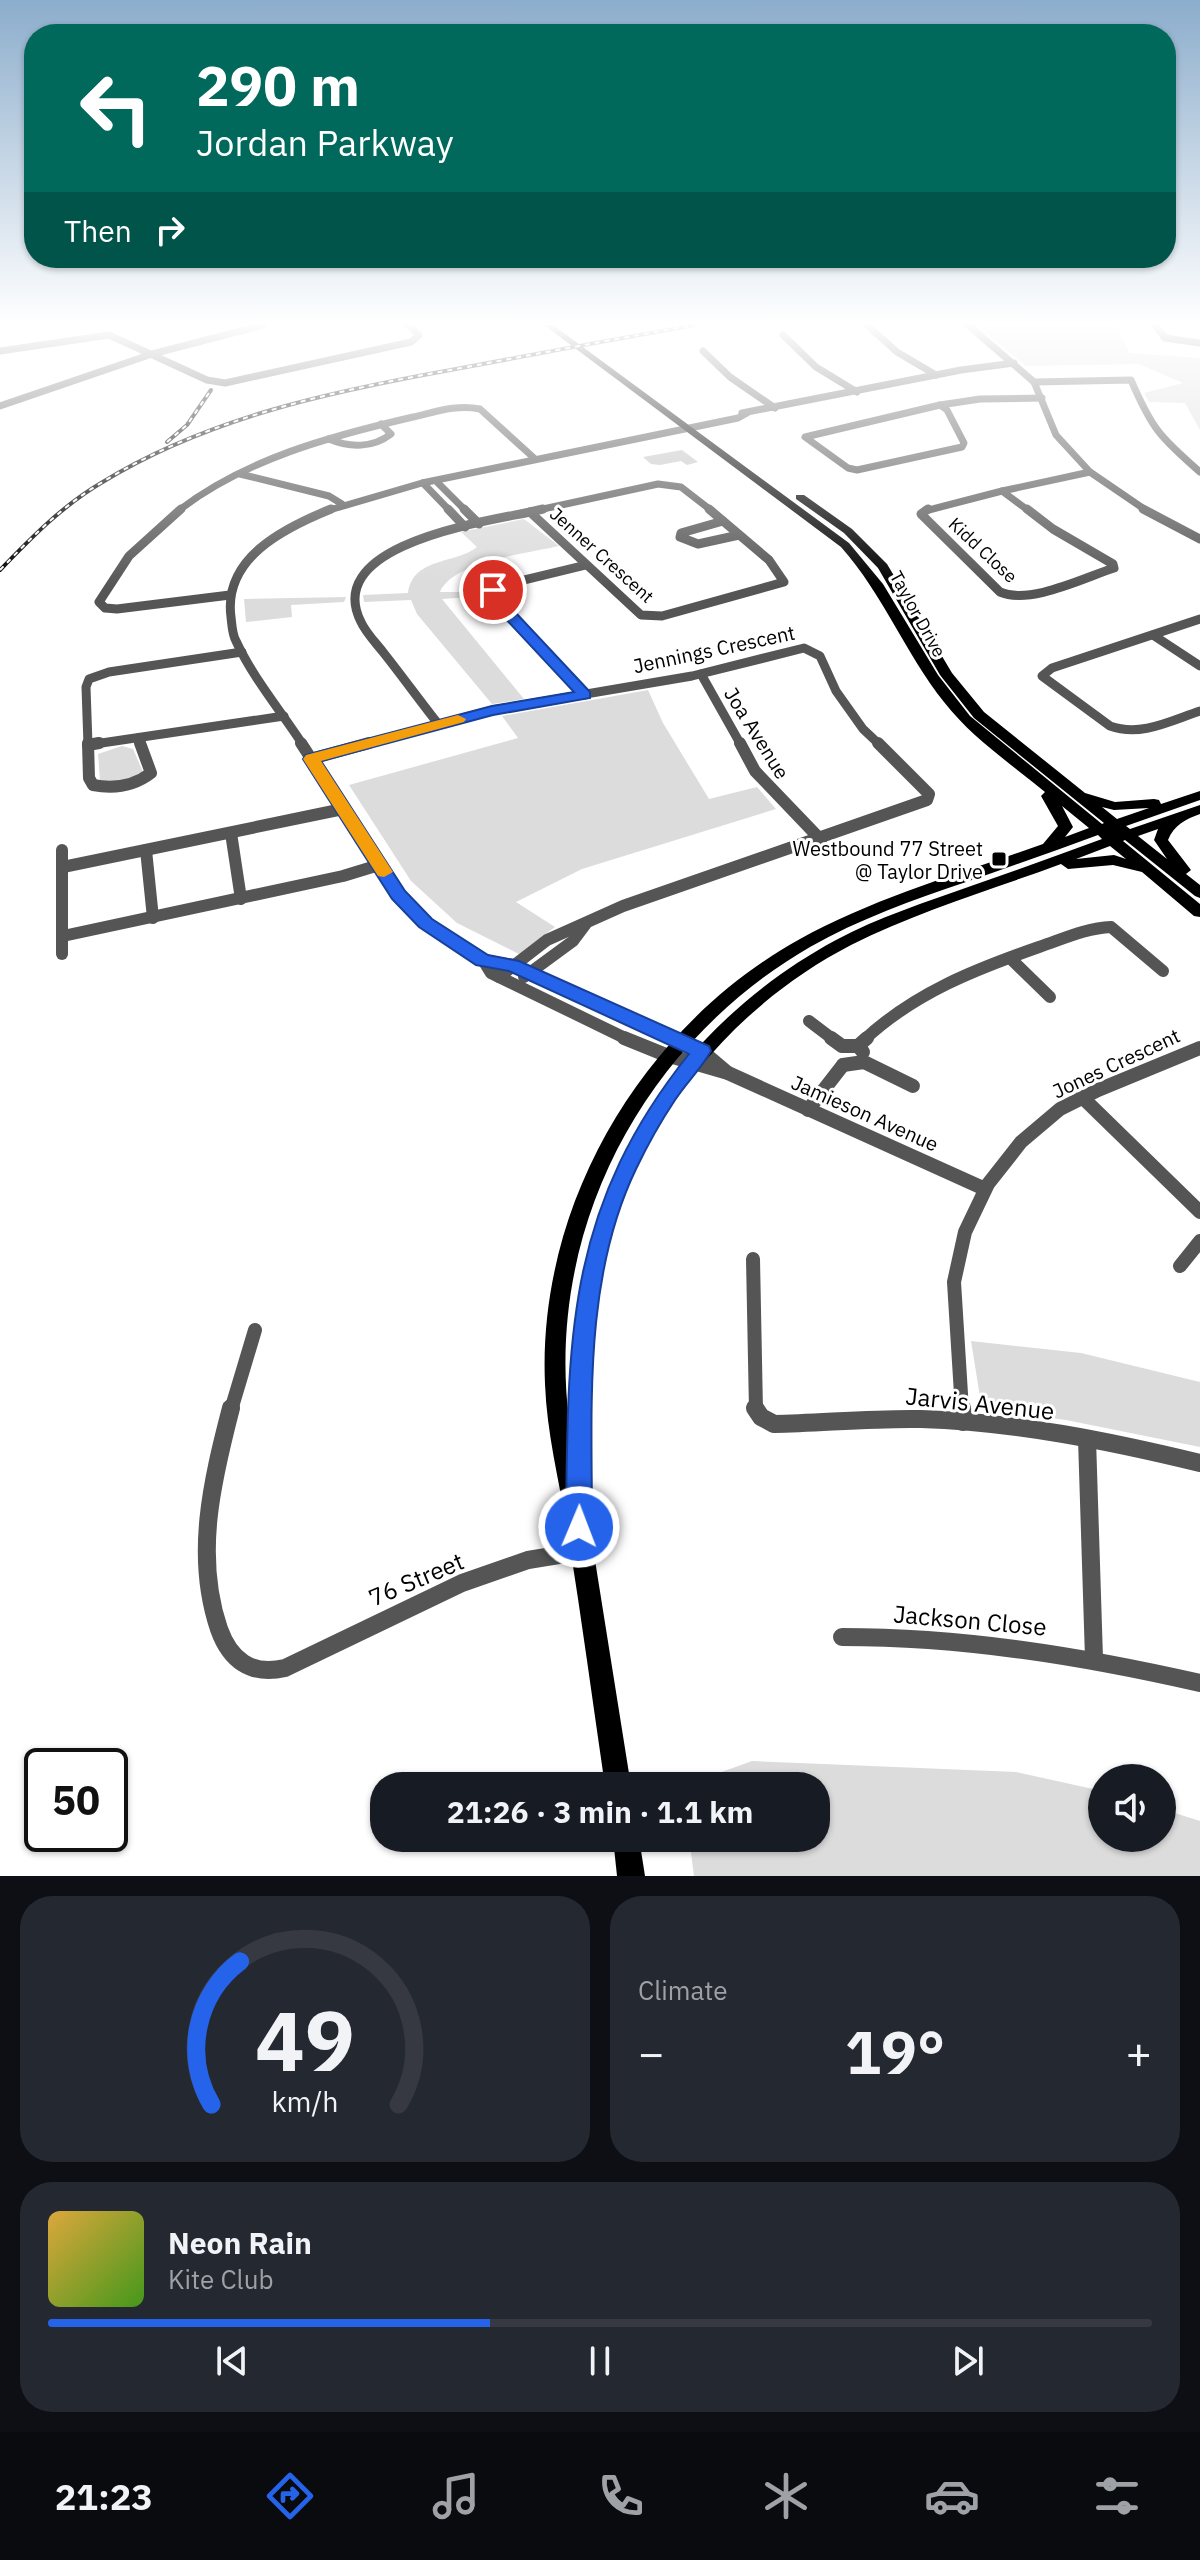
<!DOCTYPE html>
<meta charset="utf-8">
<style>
:root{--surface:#171b24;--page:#242831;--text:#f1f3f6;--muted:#9ea1a6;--line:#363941;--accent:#2563eb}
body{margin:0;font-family:"IBM Plex Sans",sans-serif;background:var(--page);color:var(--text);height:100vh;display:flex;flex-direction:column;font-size:30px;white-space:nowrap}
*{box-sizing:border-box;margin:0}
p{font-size:26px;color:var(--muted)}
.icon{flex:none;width:44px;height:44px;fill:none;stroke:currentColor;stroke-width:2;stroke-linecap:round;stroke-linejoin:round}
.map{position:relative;height:1876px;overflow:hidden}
.details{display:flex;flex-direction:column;gap:20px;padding:20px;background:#0d0f14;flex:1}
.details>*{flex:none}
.top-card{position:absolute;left:24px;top:24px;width:1152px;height:244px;border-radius:32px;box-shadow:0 2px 6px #0004;background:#00695c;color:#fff;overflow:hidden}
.fabs{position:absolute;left:1088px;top:1764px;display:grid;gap:16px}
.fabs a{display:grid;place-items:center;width:88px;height:88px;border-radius:50%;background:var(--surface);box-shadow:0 2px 6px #0004;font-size:40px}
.speed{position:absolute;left:24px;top:1748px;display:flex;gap:16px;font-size:40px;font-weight:700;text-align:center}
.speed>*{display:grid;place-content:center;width:104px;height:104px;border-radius:50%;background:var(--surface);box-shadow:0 2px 6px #0004;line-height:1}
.speed .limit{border:4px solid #111;border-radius:12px;background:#fff;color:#111}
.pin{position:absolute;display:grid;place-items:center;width:68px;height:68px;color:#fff;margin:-34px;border:4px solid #fff;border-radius:50%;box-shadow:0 2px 8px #0007}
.me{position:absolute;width:88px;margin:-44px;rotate:1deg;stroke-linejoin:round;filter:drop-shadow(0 0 6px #0008)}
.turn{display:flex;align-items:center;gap:28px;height:168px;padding:0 40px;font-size:36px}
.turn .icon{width:104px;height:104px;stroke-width:2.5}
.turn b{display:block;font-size:56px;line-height:68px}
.then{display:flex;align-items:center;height:76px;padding:0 40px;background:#0003;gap:16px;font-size:30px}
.big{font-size:60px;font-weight:800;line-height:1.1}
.details .tile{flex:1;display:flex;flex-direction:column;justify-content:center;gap:12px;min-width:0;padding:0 28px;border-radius:32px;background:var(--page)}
.details .dial{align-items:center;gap:0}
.dial svg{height:208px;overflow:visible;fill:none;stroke:var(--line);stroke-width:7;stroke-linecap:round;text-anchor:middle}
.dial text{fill:var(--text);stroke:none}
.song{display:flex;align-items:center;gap:24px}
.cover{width:96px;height:96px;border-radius:12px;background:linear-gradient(135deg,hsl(40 70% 55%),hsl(100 70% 35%))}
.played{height:8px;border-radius:4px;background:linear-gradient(90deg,var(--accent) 40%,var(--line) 40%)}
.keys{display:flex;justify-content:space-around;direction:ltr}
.heat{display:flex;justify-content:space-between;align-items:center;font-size:44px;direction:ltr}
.details .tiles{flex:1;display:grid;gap:20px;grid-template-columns:1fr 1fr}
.tile:last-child{grid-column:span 2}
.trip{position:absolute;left:370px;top:1772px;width:460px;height:80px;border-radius:32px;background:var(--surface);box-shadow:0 2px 6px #0004;font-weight:800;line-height:80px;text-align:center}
.tabs{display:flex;height:128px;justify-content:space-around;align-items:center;background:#090b0e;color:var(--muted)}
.tabs .icon{width:56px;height:56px}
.tabs .selected{color:var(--accent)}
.tabs b{font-size:36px;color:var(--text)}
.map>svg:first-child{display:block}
</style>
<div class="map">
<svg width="1200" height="1876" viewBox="0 0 1200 1876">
<rect width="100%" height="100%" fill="#fff"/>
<g fill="#dcdcdc">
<path d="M975,325h140l15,28 70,5v72l-15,-27 -36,-1 -5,-9 39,-10 -44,-19 -113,2z"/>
<path d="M524,519l35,27c-30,7 -107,16 -119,46h43l2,4 -43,3 82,100 -32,5 -75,-90 -6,-14 -47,2 -1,-7 45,-2c5,-36 48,-29 69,-46l-16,-15z"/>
<path d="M346,597l-2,5 -53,3 1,12 -46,5 -2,-23z"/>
<path d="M648,690l15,33 46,76 48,-12 19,22 -194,60 -66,33 39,25 -36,27 -62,-31 -46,-42 -62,-96 169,-47 -16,-22z"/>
<path d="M122,746l11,3 10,23 -3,3 -29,8 -11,-3 -2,-26z"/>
<path d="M971,1341l110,12 119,29v65l-134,-27 -84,-11z"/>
<path d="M752,1761l264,11 86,19v47h60v-29l38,12v55h-506l-5,-38h127v-52h-133z"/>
</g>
<path fill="#c4c4c4" d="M682,450l16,12 -11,3 -6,-4 -21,4 -9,-1 -8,-7z"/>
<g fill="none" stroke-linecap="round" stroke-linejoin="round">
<g stroke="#555" stroke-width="7">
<path d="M867,325l30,27 39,23"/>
<path d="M968,325l66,57 22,53 34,37 57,39"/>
<path d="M1155,325l10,13 35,5"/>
<path d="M783,335l33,32 41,25"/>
<path d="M0,351l109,-16 98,45 18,3 186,-41 8,-7 -11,-10"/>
<path d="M703,351l27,26 45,31"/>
<path d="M1034,382l97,-2c21,49 29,57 69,92"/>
<path d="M940,405l7,5 17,33 -2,4 -105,23 -9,-2 -43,-31z"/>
<path d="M940,405l40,-6 62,-1"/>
<path d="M0,406l152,-52 111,-29"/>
<path d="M742,413l219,-43 53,-7"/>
<path d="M329,439c21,9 44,9 62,-5l-10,-10"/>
<path d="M240,474l89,22 13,8"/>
<path d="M436,481l30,30"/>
<path d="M423,483l27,28"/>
<path d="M1002,491l88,-19"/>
<path d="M178,511c67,-52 153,-75 235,-94 22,-5 44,-13 67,-8l54,49"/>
<path d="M326,511l96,-28 316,-65 9,-5"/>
<path d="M534,511l124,-27 23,3 31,24"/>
<path d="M925,511l77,-20 27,20"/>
</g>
<g stroke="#555" stroke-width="9">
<path d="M181,509l-52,47 -30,46 6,6 12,1 113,-14"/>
<path d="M448,509l17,18"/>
<path d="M464,509l15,15"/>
<path d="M928,509l-7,5 79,78c30,13 83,-14 114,-24l-1,-4 -60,-35 -26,-20"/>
<path d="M1143,509l57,30"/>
<path d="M530,512l111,103 21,1 122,-34 -15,-22 -60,-51"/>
<path d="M530,512l13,-3"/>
<path d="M723,521l-42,12 -1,4 18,7 41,-9"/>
<path d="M1200,619l-148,49 -10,8 68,50c31,11 60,-5 90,-15"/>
<path d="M1153,635l47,31"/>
<path d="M701,674l40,71"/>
<path d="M585,695l-93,-100 7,-9 87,-21"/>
<path d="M439,725c-19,-24 -37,-49 -56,-73 -7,-9 -17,-19 -22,-30 -39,-77 121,-100 169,-110"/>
<path d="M138,738l3,7"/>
<path d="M88,745l-2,-58 3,-8 20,-7 133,-20"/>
<path d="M88,745l196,-29"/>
<path d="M303,745c-22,-34 -50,-67 -67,-104 -4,-7 -4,-16 -5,-24 -8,-59 53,-89 100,-108"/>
<path d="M361,745l131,-35 200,-34 112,-28 16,8 16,35 27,38 17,16"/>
</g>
<g stroke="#555" stroke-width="12">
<path d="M88,743l1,35 4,7c21,4 41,1 58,-12l-11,-30"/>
<path d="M301,743l98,152 26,28 58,37 30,5 164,75"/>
<path d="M740,743l15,28 66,69"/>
<path d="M88,745l11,-2"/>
<path d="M311,759l58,-16"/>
<path d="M231,833l10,66"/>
<path d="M62,850v104"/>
<path d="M146,850l7,68"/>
<path d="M63,867l280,-58"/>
<path d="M63,936l280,-60 36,-11"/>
<path d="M1010,958l40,39"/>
<path d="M483,960l8,13 138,67"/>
<path d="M499,977l48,-37 76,-34 304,-106 2,-6 -51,-51"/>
<path d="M524,977l49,-36 12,-16"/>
<path d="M809,1021l25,19"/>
<path d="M864,1040c50,-47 112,-71 175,-93 24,-8 47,-19 72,-20l52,44"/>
</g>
<g stroke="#555" stroke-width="14">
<path d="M624,1038l42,17 62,18 257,116"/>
<path d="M673,1038l29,13 26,22"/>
<path d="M831,1038l11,8h16l5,6"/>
<path d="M858,1046l9,-8"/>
<path d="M843,1065l21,-3 49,24"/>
<path d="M1082,1097l118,115"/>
<path d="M808,1110l35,-45"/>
<path d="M753,1259l3,151"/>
<path d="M1180,1266l20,-25"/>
<path d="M231,1410l24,-80"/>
<path d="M962,1410l-8,-128 11,-50 23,-48 33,-42 39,-33 38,-19 102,-42"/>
</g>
<g stroke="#555" stroke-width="18">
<path d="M231,1408c-19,73 -37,148 -12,221 11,31 32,47 66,39l177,-85 66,-23 55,-9"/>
<path d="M755,1408l6,9 13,7c49,-1 98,-6 147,-5 95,3 188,22 279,44"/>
<path d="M962,1408l1,14"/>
<path d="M1087,1439l7,219"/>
<path d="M842,1637c122,0 239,19 358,46"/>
</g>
<g fill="#000" fill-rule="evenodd">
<path d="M544,325h9l296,218 34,41 55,91 32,41 132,108 2,-1 -130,-105 -34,-43 -62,-107 -34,-35 -48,-34v-4h8l48,34 35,35 65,109 32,39 101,81 30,9 39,-3 5,1 2,4 39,-13v9l-74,26 4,3 70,-24v9c-14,5 -26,11 -32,26l23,30 -5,4 14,11v13l-5,-2 -70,-56 -2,1 77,63v13l-6,-1 -52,-44 -29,-7 -45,4 -7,-5c-70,26 -143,47 -210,81 -133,69 -228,197 -252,345 -11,70 -8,141 -8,212l-4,8 44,276h-26c-12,-82 -23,-164 -36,-246 -8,-52 -22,-103 -24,-156 -8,-181 98,-358 255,-445 76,-42 162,-66 243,-95l15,-18 -17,-30 4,-4c-34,-28 -74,-55 -101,-90 -39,-49 -61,-108 -103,-155zM1062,806l27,22 -24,9 8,-10zM1102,807l12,3 35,-2 -32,11zM1158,829l-4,11 13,19 -29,-23zM1098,835l4,4c-44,16 -87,32 -131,47 -45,16 -92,31 -135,54 -125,67 -220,184 -251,324 -12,51 -15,104 -16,156 -24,-192 75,-377 241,-473 49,-28 103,-47 156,-65 44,-15 88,-31 132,-47zM1110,846l16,13 -12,-4 -38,4z"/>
<path d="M613,1838h26l6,38h-28z"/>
</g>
<g stroke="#000" stroke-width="4">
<g id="rail">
<path d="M167,442l20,-17 24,-35"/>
<path d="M0,570c31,-32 62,-64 101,-87 107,-66 233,-92 355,-114 80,-15 159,-30 239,-44"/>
</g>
</g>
<use href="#rail" stroke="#fff" stroke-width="2" stroke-dasharray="5" stroke-linecap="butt"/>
</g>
<linearGradient id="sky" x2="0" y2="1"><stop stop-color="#8cadcc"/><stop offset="0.55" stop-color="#fff"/><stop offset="1" stop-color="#fff" stop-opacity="0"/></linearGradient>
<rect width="1200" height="587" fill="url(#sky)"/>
<path fill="#2563eb" stroke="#184099" stroke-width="2" d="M488,587h10l2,9 90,96v6l-97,17 -172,46 84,130 27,28 56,36 31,6 190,85 2,5c-10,18 -25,32 -36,49 -14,21 -28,46 -39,69 -53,110 -44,239 -44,358l-4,9 -9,4 -9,-4 -4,-9c2,-188 -1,-318 123,-473l-180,-83 -33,-6 -57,-38 -27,-28 -89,-140 3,-4 186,-49 82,-14 -86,-92z"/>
<path fill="#f59e0b" d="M458,715l8,4 -2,3 -143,39 72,111 -9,5 -6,-1 -75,-117 3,-4z"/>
<rect fill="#000" stroke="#fff" stroke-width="3" x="991" y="851" width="16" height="16" rx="4"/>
<g text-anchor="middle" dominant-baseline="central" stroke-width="6" stroke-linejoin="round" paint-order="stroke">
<g font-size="18" fill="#000" stroke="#fff">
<text transform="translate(983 550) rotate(43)">Kidd Close</text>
<text transform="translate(602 555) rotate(42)">Jenner Crescent</text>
<text transform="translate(918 614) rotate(61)">Taylor Drive</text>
</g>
<g font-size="20" fill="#000" stroke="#fff">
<text transform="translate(714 649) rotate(-12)">Jennings Crescent</text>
<text transform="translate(757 733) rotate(58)">Joa Avenue</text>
<text transform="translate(1116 1063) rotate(-25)">Jones Crescent</text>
<text transform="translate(865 1113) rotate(24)">Jamieson Avenue</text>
</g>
<g font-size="20" fill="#000" stroke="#fff" text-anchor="end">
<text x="983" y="848">Westbound 77 Street<tspan x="983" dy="23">@ Taylor Drive</tspan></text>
</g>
<g font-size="24" fill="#000" stroke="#fff">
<text transform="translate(980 1403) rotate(6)">Jarvis Avenue</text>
<text transform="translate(416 1579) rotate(-23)">76 Street</text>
<text transform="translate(970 1620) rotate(5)">Jackson Close</text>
</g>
</g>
</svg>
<div class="fabs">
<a><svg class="icon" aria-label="sound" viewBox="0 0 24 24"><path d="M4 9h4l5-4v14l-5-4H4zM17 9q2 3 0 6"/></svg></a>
</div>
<div class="speed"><div class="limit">50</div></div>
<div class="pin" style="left:493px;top:590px;background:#d93025"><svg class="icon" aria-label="arrive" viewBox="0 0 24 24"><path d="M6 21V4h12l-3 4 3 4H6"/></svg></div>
<svg class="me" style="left:579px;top:1527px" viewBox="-20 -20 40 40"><circle r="17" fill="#2563eb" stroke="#fff" stroke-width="3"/><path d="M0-11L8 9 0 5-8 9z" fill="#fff"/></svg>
<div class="trip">21:26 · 3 min · 1.1 km</div>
<div class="top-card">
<div class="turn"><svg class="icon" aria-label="left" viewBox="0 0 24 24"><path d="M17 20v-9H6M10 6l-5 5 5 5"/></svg><div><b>290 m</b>Jordan Parkway</div></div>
<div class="then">Then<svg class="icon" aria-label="right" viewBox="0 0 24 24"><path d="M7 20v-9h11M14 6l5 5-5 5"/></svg></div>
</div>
</div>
<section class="details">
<div class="tiles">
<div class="tile dial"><svg viewBox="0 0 100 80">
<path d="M14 69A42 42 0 1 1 86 69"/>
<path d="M14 69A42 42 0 0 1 25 14" stroke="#2563eb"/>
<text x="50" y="56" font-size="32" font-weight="700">49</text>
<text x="50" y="72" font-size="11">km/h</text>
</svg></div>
<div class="tile"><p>Climate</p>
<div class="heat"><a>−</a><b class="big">19°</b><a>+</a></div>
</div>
<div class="tile">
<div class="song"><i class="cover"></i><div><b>Neon Rain</b><p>Kite Club</p></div></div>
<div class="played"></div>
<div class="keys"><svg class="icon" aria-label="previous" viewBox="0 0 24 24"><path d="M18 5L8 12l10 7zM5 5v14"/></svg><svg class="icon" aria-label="pause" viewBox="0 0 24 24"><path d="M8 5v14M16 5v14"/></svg><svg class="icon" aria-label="next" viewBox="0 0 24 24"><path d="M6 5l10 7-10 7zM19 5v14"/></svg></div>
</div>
</div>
</section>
<nav class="tabs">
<b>21:23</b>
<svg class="icon selected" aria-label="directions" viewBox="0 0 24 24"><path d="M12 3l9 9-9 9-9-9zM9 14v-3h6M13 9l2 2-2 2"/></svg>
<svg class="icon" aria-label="music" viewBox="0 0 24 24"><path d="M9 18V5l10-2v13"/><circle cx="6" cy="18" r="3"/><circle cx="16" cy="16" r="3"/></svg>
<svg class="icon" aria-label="phone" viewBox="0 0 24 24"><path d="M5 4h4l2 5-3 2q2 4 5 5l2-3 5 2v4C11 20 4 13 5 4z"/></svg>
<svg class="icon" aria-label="climate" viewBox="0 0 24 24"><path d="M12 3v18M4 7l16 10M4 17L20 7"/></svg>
<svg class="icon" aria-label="car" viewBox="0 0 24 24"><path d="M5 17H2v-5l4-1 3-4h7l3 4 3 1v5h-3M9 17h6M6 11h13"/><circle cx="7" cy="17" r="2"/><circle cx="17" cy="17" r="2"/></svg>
<svg class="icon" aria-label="filters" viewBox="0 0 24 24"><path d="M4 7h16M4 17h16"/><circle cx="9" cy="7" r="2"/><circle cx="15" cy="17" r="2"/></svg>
</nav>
